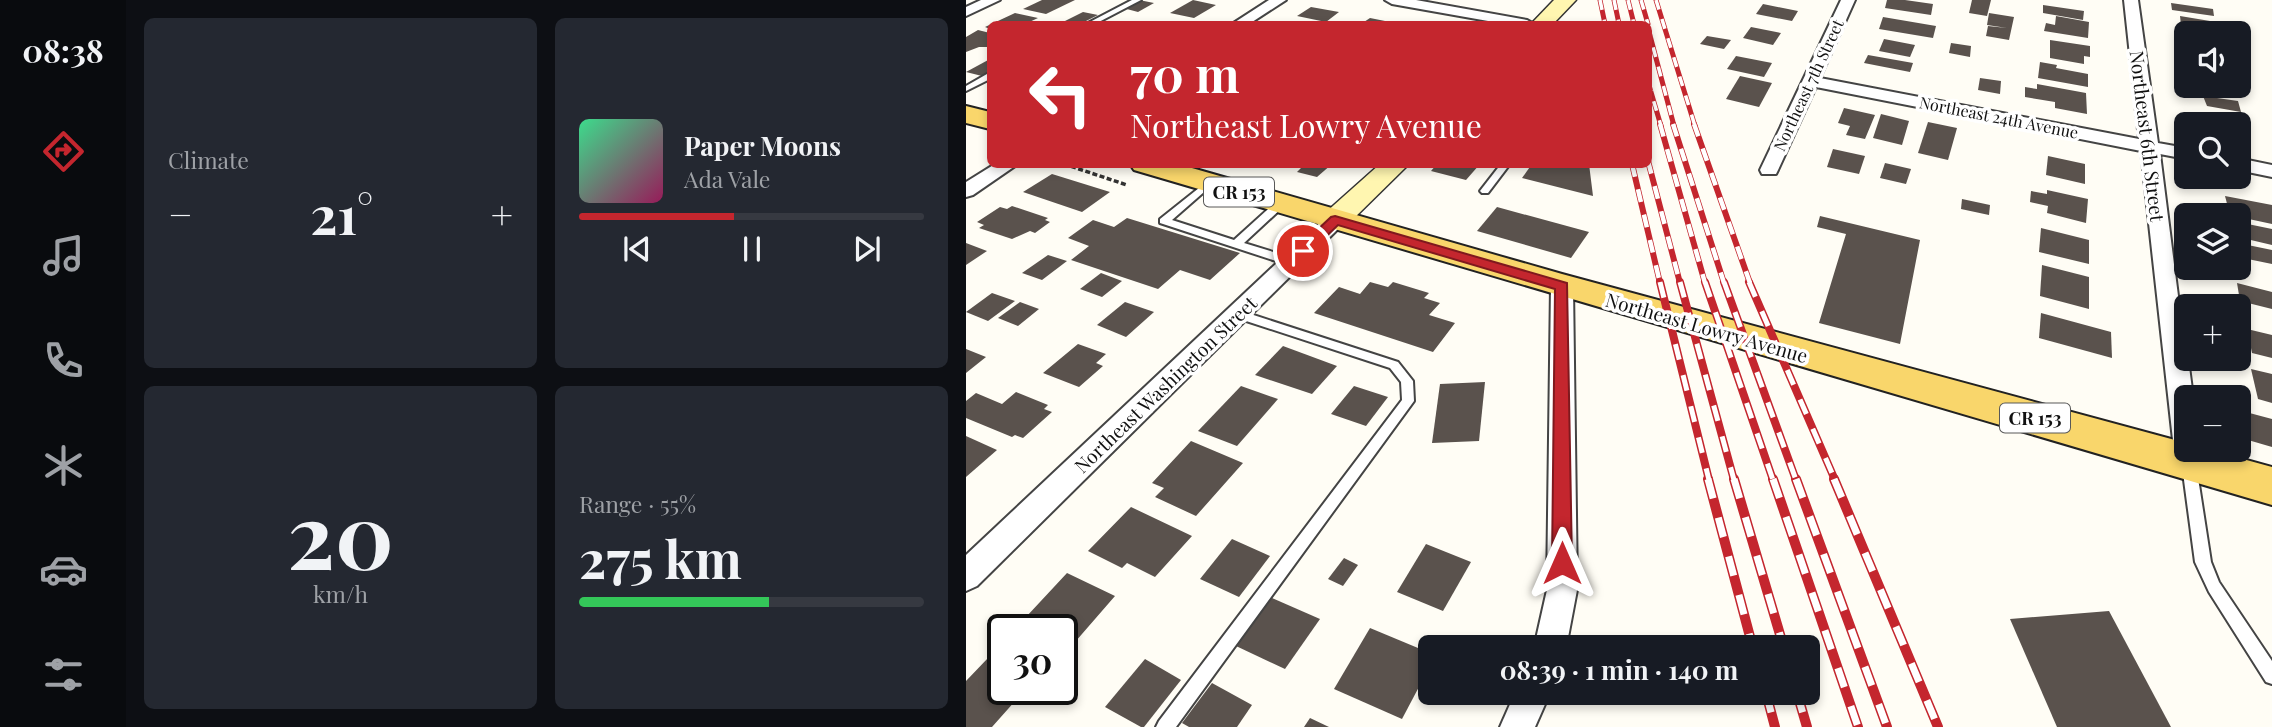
<!DOCTYPE html>
<meta charset="utf-8">
<style>
:root{--surface:#171b24;--page:#242831;--text:#f1f3f6;--muted:#9ea1a6;--line:#363941;--accent:#c4262e}
body{margin:0;font-family:"Playfair Display",serif;background:var(--page);color:var(--text);height:100vh;display:flex;flex-direction:column;font-size:26px;white-space:nowrap}
*{box-sizing:border-box;margin:0}
p{font-size:23px;color:var(--muted)}
.icon{flex:none;width:38px;height:38px;fill:none;stroke:currentColor;stroke-width:2;stroke-linecap:round;stroke-linejoin:round}
.map{position:relative;flex:1;overflow:hidden}
.panel{display:flex;flex-direction:column;gap:18px;padding:18px;background:#0d0f14;width:840px}
.panel>*{flex:none}
.banner{position:absolute;left:21px;top:21px;width:665px;height:147px;border-radius:10px;box-shadow:0 4px 10px #0003;background:#c4262e;color:#fff;overflow:hidden}
.buttons{position:absolute;left:1208px;top:21px;display:grid;gap:14px}
.buttons a{display:grid;place-items:center;width:77px;height:77px;border-radius:10px;background:var(--surface);box-shadow:0 4px 10px #0003;font-size:35px}
.speed{position:absolute;left:21px;top:614px;display:flex;gap:14px;font-size:35px;font-weight:700;text-align:center}
.speed>*{display:grid;place-content:center;width:91px;height:91px;border-radius:50%;background:var(--surface);box-shadow:0 4px 10px #0003;line-height:1}
.speed .limit{border:4px solid #111;border-radius:10px;background:#fff;color:#111}
.pin{position:absolute;display:grid;place-items:center;width:60px;height:60px;color:#fff;margin:-30px;border:4px solid #fff;border-radius:50%;box-shadow:0 2px 7px #0007}
.me{position:absolute;width:77px;margin:-38px;rotate:0deg;stroke-linejoin:round;filter:drop-shadow(0 0 5px #0008)}
.turn{display:flex;align-items:center;gap:24px;height:147px;padding:0 28px;font-size:32px}
.turn .icon{width:91px;height:91px;stroke-width:2.5}
.turn b{display:block;font-size:49px;line-height:60px}
.big{font-size:52px;font-weight:700;line-height:1.1}
.panel .card{flex:1;display:flex;flex-direction:column;justify-content:center;gap:10px;min-width:0;padding:0 24px;border-radius:10px;background:var(--page)}
.panel .dial{align-items:center;gap:0}
.dial b{font-size:91px;line-height:1}
.song{display:flex;align-items:center;gap:21px}
.cover{width:84px;height:84px;border-radius:10px;background:linear-gradient(135deg,hsl(150 70% 55%),hsl(330 70% 35%))}
.played{height:7px;border-radius:4px;background:linear-gradient(90deg,var(--accent) 45%,var(--line) 45%)}
.keys{display:flex;justify-content:space-around;direction:ltr}
.heat{display:flex;justify-content:space-between;align-items:center;font-size:38px;direction:ltr}
.charge{height:10px;border-radius:5px;background:linear-gradient(90deg,#34c759 55%,var(--line) 0)}
.panel .tiles{flex:1;display:grid;gap:18px;grid-template-columns:repeat(2,1fr)}
.trip{position:absolute;left:452px;top:635px;width:402px;height:70px;border-radius:10px;background:var(--surface);box-shadow:0 4px 10px #0003;font-weight:700;line-height:70px;text-align:center}
main{display:flex;flex:1;min-height:0}
.dock{display:flex;flex-direction:column;width:126px;justify-content:space-around;align-items:center;background:#090b0e;color:var(--muted)}
.dock .icon{width:49px;height:49px}
.dock .active{color:var(--accent)}
.dock b{font-size:32px;color:var(--text)}
.map>svg:first-child{display:block}
</style>
<main>
<nav class="dock">
<b>08:38</b>
<svg class="icon active" aria-label="directions" viewBox="0 0 24 24"><path d="M12 3l9 9-9 9-9-9zM9 14v-3h6M13 9l2 2-2 2"/></svg>
<svg class="icon" aria-label="music" viewBox="0 0 24 24"><path d="M9 18V5l10-2v13"/><circle cx="6" cy="18" r="3"/><circle cx="16" cy="16" r="3"/></svg>
<svg class="icon" aria-label="phone" viewBox="0 0 24 24"><path d="M5 4h4l2 5-3 2q2 4 5 5l2-3 5 2v4C11 20 4 13 5 4z"/></svg>
<svg class="icon" aria-label="climate" viewBox="0 0 24 24"><path d="M12 3v18M4 7l16 10M4 17L20 7"/></svg>
<svg class="icon" aria-label="car" viewBox="0 0 24 24"><path d="M5 17H2v-5l4-1 3-4h7l3 4 3 1v5h-3M9 17h6M6 11h13"/><circle cx="7" cy="17" r="2"/><circle cx="17" cy="17" r="2"/></svg>
<svg class="icon" aria-label="filters" viewBox="0 0 24 24"><path d="M4 7h16M4 17h16"/><circle cx="9" cy="7" r="2"/><circle cx="15" cy="17" r="2"/></svg>
</nav>
<section class="panel">
<div class="tiles">
<div class="card"><p>Climate</p>
<div class="heat"><a>−</a><b class="big">21°</b><a>+</a></div>
</div>
<div class="card">
<div class="song"><i class="cover"></i><div><b>Paper Moons</b><p>Ada Vale</p></div></div>
<div class="played"></div>
<div class="keys"><svg class="icon" aria-label="previous" viewBox="0 0 24 24"><path d="M18 5L8 12l10 7zM5 5v14"/></svg><svg class="icon" aria-label="pause" viewBox="0 0 24 24"><path d="M8 5v14M16 5v14"/></svg><svg class="icon" aria-label="next" viewBox="0 0 24 24"><path d="M6 5l10 7-10 7zM19 5v14"/></svg></div>
</div>
<div class="card dial"><b>20</b><p>km/h</p></div>
<div class="card"><p>Range · 55%</p><b class="big">275 km</b><div class="charge"></div></div>
</div>
</section>
<div class="map">
<svg width="1306" height="727" viewBox="0 0 1306 727">
<rect width="100%" height="100%" fill="#fffdf5"/>
<g fill="#5a524d">
<path d="M76,0h33l-29,14 -23,-5z"/>
<path d="M173,0l15,3 -16,9 -15,-4z"/>
<path d="M227,0l23,5 -22,13 -24,-5z"/>
<path d="M921,0h18l28,4 -2,11 -46,-7z"/>
<path d="M1006,0h19l-4,16 -18,-3z"/>
<path d="M1205,3l42,6 1,7 -42,-6z"/>
<path d="M797,4l35,7 -6,10 -36,-7z"/>
<path d="M1077,5l41,6 -1,9 -40,-7z"/>
<path d="M345,7l28,5 -13,10 -29,-6z"/>
<path d="M117,12l15,3 -18,9h-21z"/>
<path d="M49,13l23,5 -13,6h-35v5l-5,-2z"/>
<path d="M1023,13l25,4 -5,23 -23,-4 2,-10 19,2 -20,-3z"/>
<path d="M1090,16l33,6 -1,16 -44,-7 2,-8 9,2z"/>
<path d="M1214,16l48,8 2,9 -49,-8z"/>
<path d="M917,17l53,9 -3,12 -54,-9z"/>
<path d="M404,18l20,4 -29,2z"/>
<path d="M785,27l30,6 -8,12 -30,-7z"/>
<path d="M12,30l12,3v14h-11l-13,5v-15z"/>
<path d="M741,36l24,4 -7,9 -24,-5z"/>
<path d="M918,39l31,6 -5,12 -31,-6z"/>
<path d="M1084,40l40,6v11l-6,-1v8l-34,-6z"/>
<path d="M985,43l20,3 -1,11 -21,-4z"/>
<path d="M902,55l45,8 -3,9 -46,-9z"/>
<path d="M770,56l36,7 -8,14 -37,-8z"/>
<path d="M24,59v13l-8,4 -16,-4z"/>
<path d="M1074,62l17,3 -1,3 32,6v13l-50,-9z"/>
<path d="M774,76l32,7 -13,24 -33,-8z"/>
<path d="M1014,78l21,3 -1,13 -22,-4z"/>
<path d="M1071,84l49,9 1,21 -32,-6v-6l-30,-5v-10l12,2z"/>
<path d="M1237,96l35,5 3,11 -34,-6z"/>
<path d="M878,108l31,7 -10,24 -19,-4 4,-9 -12,-3z"/>
<path d="M915,114l28,7 -7,24 -29,-7z"/>
<path d="M962,122l29,6 -9,32 -30,-7z"/>
<path d="M867,149l32,7 -6,18 -32,-7z"/>
<path d="M1082,156l37,8v20l-39,-9z"/>
<path d="M919,163l26,6 -5,15 -26,-6z"/>
<path d="M339,164h27l-15,13 -20,-5z"/>
<path d="M471,164h43l-14,16 -35,-9z"/>
<path d="M566,164h57l4,32 -71,-18z"/>
<path d="M86,174l58,18 -28,20 -59,-20z"/>
<path d="M1081,190l41,9 -2,24 -39,-10 1,-7 -18,-4 1,-11 16,3z"/>
<path d="M1259,196l47,9v19l-42,-9z"/>
<path d="M996,199l28,6 -1,10 -28,-6z"/>
<path d="M46,206l36,12 -3,2 5,2 -15,11 -5,-2 -18,8 -33,-11 5,-3 -7,-3 23,-15 7,2z"/>
<path d="M531,207l92,25 -18,26 -94,-27z"/>
<path d="M854,216l100,24 -20,104 -81,-21 27,-89 -29,-7z"/>
<path d="M161,218l113,35 -30,27 -30,-10 -22,19 -87,-29 18,-14 -21,-8 25,-18 21,7z"/>
<path d="M1272,222l34,7v16l-34,-8z"/>
<path d="M1075,228l48,12v24l-50,-12z"/>
<path d="M0,243l21,8 -21,14z"/>
<path d="M1272,243l34,7v14l-34,-7z"/>
<path d="M82,255l19,6 -25,19 -20,-7z"/>
<path d="M1076,265l47,12v32l-49,-13z"/>
<path d="M135,273l21,8 -20,16 -22,-8z"/>
<path d="M404,282l18,5 5,-5 36,11 -5,5 16,5 -11,12 26,8 -22,29 -119,-39 25,-26 21,7z"/>
<path d="M1271,283l35,9v17l-32,-8z"/>
<path d="M26,293l23,8 -27,20 -22,-9z"/>
<path d="M54,302l19,7 -21,17 -20,-8z"/>
<path d="M159,302l29,10 -28,25 -29,-12z"/>
<path d="M1075,313l70,19 1,26 -73,-20z"/>
<path d="M1281,329l25,6v23l-20,-5z"/>
<path d="M112,344l28,10 -10,9 7,3 -24,21 -36,-14z"/>
<path d="M317,346l54,20 -25,28 -57,-19z"/>
<path d="M0,349l20,8 -20,16z"/>
<path d="M1285,369l21,5v29l-14,-4z"/>
<path d="M519,382l-6,59 -47,2 8,-59z"/>
<path d="M275,386l37,13 -41,47 -39,-15z"/>
<path d="M388,386l34,11 -22,29 -35,-12z"/>
<path d="M50,392l32,13 -4,4 8,3 -29,26 -8,-3 -3,2 -46,-19v-17l10,-8 26,11z"/>
<path d="M1276,411l30,8v28l-24,-7z"/>
<path d="M0,436l31,14 -31,27z"/>
<path d="M225,441l52,22 -47,53 -41,-19 9,-9 -12,-5z"/>
<path d="M165,507l61,29 -37,41 -28,-14 -5,5 -34,-17z"/>
<path d="M266,539l38,17 -31,41 -39,-18z"/>
<path d="M460,544l45,18 -28,49 -46,-19z"/>
<path d="M378,558l14,7 -15,21 -15,-7z"/>
<path d="M101,573l48,23 -53,61v-27h-48z"/>
<path d="M306,598l48,21 -35,50 -49,-23z"/>
<path d="M1143,611l62,116h-114l-47,-108z"/>
<path d="M404,628l60,25v13l-28,53 -68,-30z"/>
<path d="M22,658l15,7v25h22l-33,37h-26v-46z"/>
<path d="M179,659l36,21 -37,47h-3l-36,-20z"/>
<path d="M246,683l40,22 -15,22h-48l-7,-4z"/>
<path d="M344,718l19,9h-25z"/>
</g>
<g fill="none" stroke-linecap="round" stroke-linejoin="round">
<g stroke="#444" stroke-width="4">
<g id="lane">
<path d="M166,0h9l-46,24h-9z"/>
<path d="M21,74h3v5l-24,12v-5z"/>
<path d="M535,164h9l-22,29h-6l-2,-2z"/>
<path d="M243,180l5,3 -2,2 -40,35 62,20 42,-38h8v4l-40,37 52,16 1,3 -1,3h-8l-128,-42v-4z"/>
<path d="M272,310l160,52 15,19 1,20 -238,326h-20l3,-6 243,-321 -1,-18 -11,-14 -156,-51 -2,-3 2,-3z"/>
<path d="M1223,459l5,2 2,4 15,97 8,20 53,79v23l-6,-2 -57,-90 -14,-30 -13,-97 2,-4z"/>
</g>
</g>
<g stroke="#444" stroke-width="4">
<g id="street">
<path d="M15,0h19l-34,16v-9z"/>
<path d="M303,0h17l-37,24h-17z"/>
<path d="M419,0h31l111,20 7,4h-29l-113,-20z"/>
<path d="M875,0h14l-35,78 319,61 -15,-139h14l20,143 28,5v11l-26,-5 26,205h2l5,38h-7v53h4l-13,-2 -4,-8 -32,-289 -325,-64 -38,83 -2,4h-14l-2,-4z"/>
<path d="M1272,158l34,7v12l-34,-7z"/>
<path d="M29,164h23l-45,31 -7,2v-15z"/>
<path d="M369,214l7,1 3,5 -3,5 -365,361 -11,5v-36l362,-340z"/>
<path d="M596,278l8,3 3,5 4,304 -11,58h-32l13,-58 4,-304 3,-5z"/>
<path d="M549,693h35l-15,34h-35z"/>
</g>
</g>
<g stroke="#333" stroke-width="3">
<g id="secondary">
<path d="M588,0h22l-23,24h-22z"/>
<path d="M414,164h29l-64,63 -10,2 -10,-2 -5,-7 5,-7z"/>
</g>
</g>
<g stroke="#222" stroke-width="4">
<g id="primary">
<path d="M0,106l24,6v17l-24,-6z"/>
<path d="M164,164h48l384,110 624,169v7h24l62,17v38l-1138,-335z"/>
</g>
</g>
<path stroke="#333" stroke-width="3.5" stroke-dasharray="5 2.5" stroke-linecap="butt" d="M98,164l63,21"/>
<use href="#lane" fill="#fff" fill-rule="evenodd"/>
<use href="#street" fill="#fff" fill-rule="evenodd"/>
<use href="#secondary" fill="#fff6b0" fill-rule="evenodd"/>
<use href="#primary" fill="#f9d66b" fill-rule="evenodd"/>
<g stroke="#c4262e" stroke-width="5">
<g id="rail-far3">
<path d="M634,0l5,24"/>
<path d="M648,0l5,24"/>
<path d="M662,0l6,24"/>
<path d="M675,0l7,24"/>
<path d="M690,0l39,126"/>
<path d="M682,28l26,98"/>
<path d="M682,82l13,44"/>
</g>
</g>
<g stroke="#c4262e" stroke-width="6">
<g id="rail-far2">
<path d="M694,124l45,159"/>
<path d="M707,124l51,159"/>
<path d="M728,124l56,159"/>
<path d="M682,161l32,122"/>
<path d="M666,164l28,119"/>
</g>
</g>
<g stroke="#c4262e" stroke-width="8">
<g id="rail-far1">
<path d="M694,282l49,198"/>
<path d="M714,282l54,198"/>
<path d="M739,282l68,198"/>
<path d="M758,282l72,198"/>
<path d="M783,282l86,198"/>
</g>
</g>
<g stroke="#c4262e" stroke-width="10">
<g id="rail">
<path d="M742,479l45,169"/>
<path d="M768,479l50,169"/>
<path d="M807,479l85,248"/>
<path d="M830,479l91,248"/>
<path d="M868,479l104,248"/>
<path d="M800,693l9,34"/>
<path d="M831,693l10,34"/>
</g>
</g>
<use href="#rail-far3" stroke="#fff" stroke-width="3.5" stroke-dasharray="10" stroke-linecap="butt"/>
<use href="#rail-far2" stroke="#fff" stroke-width="4.5" stroke-dasharray="13" stroke-linecap="butt"/>
<use href="#rail-far1" stroke="#fff" stroke-width="5" stroke-dasharray="16" stroke-linecap="butt"/>
<use href="#rail" stroke="#fff" stroke-width="7" stroke-dasharray="20" stroke-linecap="butt"/>
</g>
<path fill="#c4262e" stroke="#7f191e" stroke-width="2" d="M369,216l232,67 5,280 -3,6 -7,3 -7,-3 -3,-6 3,-274 -217,-64 -30,29h-10v-6l33,-31z"/>
<g text-anchor="middle" dominant-baseline="central" stroke-width="7" stroke-linejoin="round" paint-order="stroke">
<g font-size="16" fill="#111" stroke="#fff">
<text transform="translate(842 85) rotate(-65)">Northeast 7th Street</text>
<text transform="translate(1033 117) rotate(11)">Northeast 24th Avenue</text>
</g>
<g fill="#fff" stroke="#585858" stroke-width="2">
<rect x="238" y="177.5" width="70" height="29" rx="5"/>
<rect x="1034" y="403.5" width="70" height="29" rx="5"/>
</g>
<g font-size="18" font-weight="bold" fill="#111">
<text x="273" y="192">CR 153</text>
<text x="1069" y="418">CR 153</text>
</g>
<g font-size="19" fill="#111" stroke="#fff">
<text transform="translate(1182 136) rotate(83)">Northeast 6th Street</text>
<text transform="translate(741 327) rotate(16)">Northeast Lowry Avenue</text>
<text transform="translate(199 384) rotate(-44)">Northeast Washington Street</text>
</g>
</g>
</svg>
<div class="buttons">
<a><svg class="icon" aria-label="sound" viewBox="0 0 24 24"><path d="M4 9h4l5-4v14l-5-4H4zM17 9q2 3 0 6"/></svg></a>
<a><svg class="icon" aria-label="search" viewBox="0 0 24 24"><circle cx="10" cy="10" r="6"/><path d="M15 15l6 6"/></svg></a>
<a><svg class="icon" aria-label="layers" viewBox="0 0 24 24"><path d="M12 4l9 5-9 5-9-5zM3 14l9 5 9-5"/></svg></a>
<a>+</a>
<a>−</a>
</div>
<div class="speed"><div class="limit">30</div></div>
<div class="pin" style="left:337px;top:251px;background:#d93025"><svg class="icon" aria-label="arrive" viewBox="0 0 24 24"><path d="M6 21V4h12l-3 4 3 4H6"/></svg></div>
<svg class="me" style="left:596px;top:563px" viewBox="-20 -20 40 40"><path d="M0-17L14 15 0 8-14 15z" fill="#c4262e" stroke="#fff" stroke-width="4"/></svg>
<div class="trip">08:39 · 1 min · 140 m</div>
<div class="banner">
<div class="turn"><svg class="icon" aria-label="left" viewBox="0 0 24 24"><path d="M17 20v-9H6M10 6l-5 5 5 5"/></svg><div><b>70 m</b>Northeast Lowry Avenue</div></div>
</div>
</div>
</main>
